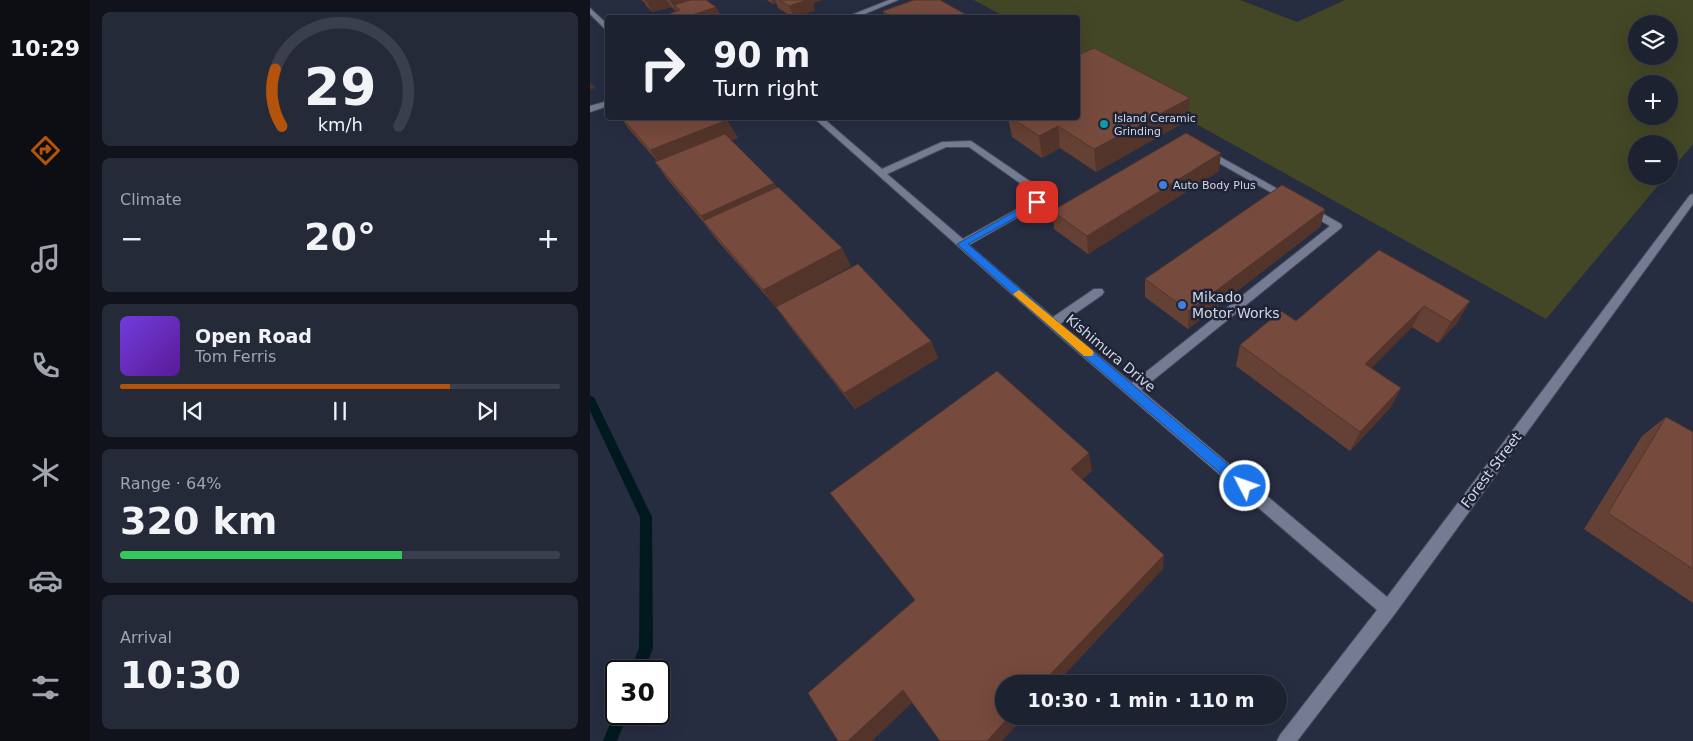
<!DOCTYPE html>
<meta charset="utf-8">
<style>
:root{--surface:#1d2231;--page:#252a39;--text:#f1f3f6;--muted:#a0a4ab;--line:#3b3f4d;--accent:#b45309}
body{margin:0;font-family:"DejaVu Sans",sans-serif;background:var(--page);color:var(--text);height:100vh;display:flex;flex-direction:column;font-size:19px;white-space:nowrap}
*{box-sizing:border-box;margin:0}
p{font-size:16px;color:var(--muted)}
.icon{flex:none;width:28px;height:28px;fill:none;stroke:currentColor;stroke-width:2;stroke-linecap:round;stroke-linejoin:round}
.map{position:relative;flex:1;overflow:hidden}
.details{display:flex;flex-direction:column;gap:12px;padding:12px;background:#10131b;width:500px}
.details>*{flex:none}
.guide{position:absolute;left:15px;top:15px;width:475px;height:105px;border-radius:5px;box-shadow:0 5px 20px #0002,0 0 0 1px var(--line);background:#1d2231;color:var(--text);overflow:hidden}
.buttons{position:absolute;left:1038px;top:15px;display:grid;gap:10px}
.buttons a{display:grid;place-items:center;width:50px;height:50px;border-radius:50%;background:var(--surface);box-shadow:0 5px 20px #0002,0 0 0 1px var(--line);font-size:25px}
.speed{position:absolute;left:15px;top:660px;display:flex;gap:10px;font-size:25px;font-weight:700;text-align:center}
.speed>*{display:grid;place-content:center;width:65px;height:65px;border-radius:50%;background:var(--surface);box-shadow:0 5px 20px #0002,0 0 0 1px var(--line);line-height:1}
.speed .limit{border:2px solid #111;border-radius:8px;background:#fff;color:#111}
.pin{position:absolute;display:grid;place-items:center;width:42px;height:42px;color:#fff;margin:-21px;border-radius:10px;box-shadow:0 2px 8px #0006}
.me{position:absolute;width:55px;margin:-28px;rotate:311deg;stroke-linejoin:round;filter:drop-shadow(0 0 4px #0008)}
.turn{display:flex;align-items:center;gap:18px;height:105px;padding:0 25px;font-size:22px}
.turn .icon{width:65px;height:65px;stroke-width:2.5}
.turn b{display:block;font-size:35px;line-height:42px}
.big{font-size:38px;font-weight:800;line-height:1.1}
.details .tile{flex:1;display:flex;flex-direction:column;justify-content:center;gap:8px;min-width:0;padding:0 18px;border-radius:8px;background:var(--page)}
.details .dial{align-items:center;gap:0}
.dial svg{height:130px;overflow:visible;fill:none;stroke:var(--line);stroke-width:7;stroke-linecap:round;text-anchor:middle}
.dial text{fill:var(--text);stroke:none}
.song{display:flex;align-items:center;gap:15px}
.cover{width:60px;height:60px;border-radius:8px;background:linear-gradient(135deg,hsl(260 70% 55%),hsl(270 70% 35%))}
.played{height:5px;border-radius:2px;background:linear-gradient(90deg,var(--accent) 75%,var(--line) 75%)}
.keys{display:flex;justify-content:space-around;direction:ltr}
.heat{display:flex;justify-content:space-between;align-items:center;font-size:28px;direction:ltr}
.charge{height:8px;border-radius:4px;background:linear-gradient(90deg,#34c759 64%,var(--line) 0)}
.trip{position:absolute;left:405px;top:675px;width:292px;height:50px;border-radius:25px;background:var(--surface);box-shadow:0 5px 20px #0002,0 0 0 1px var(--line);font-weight:800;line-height:50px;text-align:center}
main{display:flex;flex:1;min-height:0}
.tabs{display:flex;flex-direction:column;width:90px;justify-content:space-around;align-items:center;background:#0c0e14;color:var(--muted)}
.tabs .icon{width:35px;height:35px}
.tabs .current{color:var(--accent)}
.tabs b{font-size:22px;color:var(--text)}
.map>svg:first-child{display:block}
</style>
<main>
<nav class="tabs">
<b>10:29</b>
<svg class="icon current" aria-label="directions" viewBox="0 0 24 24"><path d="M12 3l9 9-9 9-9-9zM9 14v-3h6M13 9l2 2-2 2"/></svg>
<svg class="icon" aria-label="music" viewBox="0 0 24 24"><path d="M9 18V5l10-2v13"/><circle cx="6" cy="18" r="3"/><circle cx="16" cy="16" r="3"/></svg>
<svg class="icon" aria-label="phone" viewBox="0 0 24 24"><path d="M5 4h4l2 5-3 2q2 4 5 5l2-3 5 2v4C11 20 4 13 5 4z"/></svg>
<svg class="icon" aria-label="climate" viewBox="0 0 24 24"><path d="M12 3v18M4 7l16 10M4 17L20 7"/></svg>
<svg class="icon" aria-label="car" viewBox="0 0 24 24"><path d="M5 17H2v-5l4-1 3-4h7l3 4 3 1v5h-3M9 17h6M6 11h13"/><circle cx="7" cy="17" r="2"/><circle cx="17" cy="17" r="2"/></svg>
<svg class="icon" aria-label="filters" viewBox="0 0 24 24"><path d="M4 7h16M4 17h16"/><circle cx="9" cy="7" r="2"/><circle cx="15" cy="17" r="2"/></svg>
</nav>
<section class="details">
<div class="tile dial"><svg viewBox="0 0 100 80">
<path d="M14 69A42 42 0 1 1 86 69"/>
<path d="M14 69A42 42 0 0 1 10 34" stroke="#b45309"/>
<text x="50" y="56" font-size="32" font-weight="700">29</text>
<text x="50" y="72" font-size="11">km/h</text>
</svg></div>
<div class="tile"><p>Climate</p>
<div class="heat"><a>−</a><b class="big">20°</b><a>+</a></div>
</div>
<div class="tile">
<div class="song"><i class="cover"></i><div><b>Open Road</b><p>Tom Ferris</p></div></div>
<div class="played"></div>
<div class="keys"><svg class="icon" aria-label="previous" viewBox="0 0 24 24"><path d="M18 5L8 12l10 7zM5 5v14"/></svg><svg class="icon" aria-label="pause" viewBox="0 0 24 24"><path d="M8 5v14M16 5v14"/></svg><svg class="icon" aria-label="next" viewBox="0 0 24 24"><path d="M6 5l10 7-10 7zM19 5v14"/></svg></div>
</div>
<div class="tile"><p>Range · 64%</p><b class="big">320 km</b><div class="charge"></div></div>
<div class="tile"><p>Arrival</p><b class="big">10:30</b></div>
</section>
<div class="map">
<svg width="1103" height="741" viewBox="0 0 1103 741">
<rect width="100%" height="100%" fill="#272d41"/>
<path fill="#434725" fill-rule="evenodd" d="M384,0h266l57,22 48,-22h348v144l-24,29v-29h-33v32h30l-120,143 -468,-261v-40l-73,-1zM1046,24h33v32h-33zM1046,84h33v32h-33z"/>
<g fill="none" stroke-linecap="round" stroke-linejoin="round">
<g fill="#00191f" fill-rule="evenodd">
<path d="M0,396l4,1 58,120 1,131 -9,23h-14l9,-23 1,-131 -50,-106z"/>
<path d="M26,709v5h12l-11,27h-14z"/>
</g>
<g stroke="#464b5c" stroke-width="2">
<g id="minor">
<path d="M299,0h9l-43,18h-11z"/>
<path d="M0,8l18,17v7l-18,-18z"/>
<path d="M18,101v5l-18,6v-6z"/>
<path d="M224,118h9l59,51 60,-27 29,-1 63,43 8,18 -1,2 -72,41 84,72 41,-28h8l2,3 -2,3 -42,29 72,59 198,-157 -25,-14v-4h8l28,16 1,2 -1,2 -200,162 246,207 303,-402 3,-1v10l-299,411 -97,126h-20l3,-6 97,-125 -318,-274zM356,147h23l58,41 5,13 -69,38 -76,-65z"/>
<path d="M616,149l86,48 2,2 -5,3 -3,-1 -83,-47 -2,-2z"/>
</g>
</g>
<use href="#minor" fill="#747b92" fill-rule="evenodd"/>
</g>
<g fill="#654034">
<path d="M51,0h65l10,7 3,6 7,5h-61l-1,-2 13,-4 -6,-5 -18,5 -6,-5 -3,-5z"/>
<path d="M177,0h55l-9,3 2,7 -20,8h-1l-16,-10 -2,-5 -3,1z"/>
<path d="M293,11l89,7h-87z"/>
<path d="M31,118h104l13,20 -7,2 43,43 2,4 75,79 -72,39 152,36 7,17 -83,51 -67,-85 -12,-17 -60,-68 -12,-16 -36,-43 -13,-18 2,-1 -29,-33z"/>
<path d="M418,118h70l110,2 -92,52 -36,-24 -18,10 -30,-21z"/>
<path d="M629,171l-131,83 -34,-25 -2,-18z"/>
<path d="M735,209l-5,18 -132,102 -43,-32v-18z"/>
<path d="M789,250l78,73 -19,20 -26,-16 -41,41 30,20 -11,20 -40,43 -114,-85 4,-21 56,-24z"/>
<path d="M1076,417l27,15v171l-109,-74 58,-93z"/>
</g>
<g fill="#53342b">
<path d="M55,0h22l4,7 -18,5z"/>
<path d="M80,0h30l-26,5 4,7h-1z"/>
<path d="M182,0h3l1,3 -3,1z"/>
<path d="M215,0h17l-9,3 2,7 -21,8 -5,-12z"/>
<path d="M126,7l5,11h-38z"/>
<path d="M0,82l5,6 -5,2z"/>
<path d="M600,98l-2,22 -92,52 -2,-23z"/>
<path d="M137,120l11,18 -75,30 -13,-18z"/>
<path d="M468,126l2,22 -18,10 -3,-22z"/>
<path d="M631,153l-2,18 -131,83 -1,-18z"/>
<path d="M184,183l10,18 -74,28 -9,-13z"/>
<path d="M735,209l-5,18 -132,102 1,-18z"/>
<path d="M252,248l9,18 -76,41 -12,-17z"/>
<path d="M880,301l-13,22 -19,20 13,-21z"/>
<path d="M834,306l-12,21 -57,58 10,-21z"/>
<path d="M341,341l7,17 -83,51 -11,-16z"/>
<path d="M811,388l-11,20 -40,43 10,-19z"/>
<path d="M499,453l3,18 -18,16 -3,-18z"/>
<path d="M574,555l-1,14 -107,115h-15z"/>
<path d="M313,690l14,8 -45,43h-24z"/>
<path d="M420,716h15l-23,25h-15z"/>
</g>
<g fill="#764a3d" stroke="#53342b">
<path d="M101,0h15l10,7 -33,11h-16l-3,-2 16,-6 -6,-5z"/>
<path d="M189,0h28l-18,6z"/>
<path d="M324,0h26l32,18h-79l-10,-7z"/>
<path d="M128,13l8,5h-22z"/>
<path d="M504,48l96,50 -96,51 -36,-23 -19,10 -27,-18h66v-63z"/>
<path d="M32,118h103l2,2 -77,30z"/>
<path d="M596,133l35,20 -134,83 -35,-25z"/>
<path d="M135,134l49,49 -73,33 -46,-54z"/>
<path d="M692,185l43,24 -136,102 -44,-32z"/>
<path d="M188,187l64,61 -79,42 -60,-69z"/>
<path d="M789,250l91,51 -19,21 -27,-16 -59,58 36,24 -41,44 -120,-87 41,-34 15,10z"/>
<path d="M268,264l73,77 -87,52 -68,-86z"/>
<path d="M407,371l92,82 -18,16 93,86 -123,129h-37v32h6l-23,25h-47l-37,-51 -55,51h-10l-30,-48 107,-93 -85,-107z"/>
<path d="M1076,417l27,15v137l-85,-56z"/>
</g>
<path fill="#1a73e8" stroke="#114b97" d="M447,199l3,1v4l-72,40 99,86 182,152 2,4 -2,4 -4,2 -5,-2 -181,-155 -102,-91z"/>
<path fill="#f59e0b" d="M429,290l73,60 2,3 -2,3h-8l-69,-60 -2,-2z"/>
<circle fill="#0f9aa8" stroke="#1e2336" stroke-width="2" cx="514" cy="124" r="5"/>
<g fill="#3f7fe0" stroke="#1e2336" stroke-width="2">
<circle cx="573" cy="185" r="5"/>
<circle cx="592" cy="305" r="5"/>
</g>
<g text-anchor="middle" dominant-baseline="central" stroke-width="5" stroke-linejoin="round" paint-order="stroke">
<g font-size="11" fill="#d2d6e3" stroke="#1e2336" text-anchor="start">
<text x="524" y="118">Island Ceramic<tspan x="524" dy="13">Grinding</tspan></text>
<text x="583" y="185">Auto Body Plus</text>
</g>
<g font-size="14" fill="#d2d6e3" stroke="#1e2336" text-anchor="start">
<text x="602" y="297">Mikado<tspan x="602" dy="16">Motor Works</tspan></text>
</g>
<g font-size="14" fill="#d2d6e3" stroke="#1e2336">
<text transform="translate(521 353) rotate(40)">Kishimura Drive</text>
<text transform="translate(901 470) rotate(-53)">Forest Street</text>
</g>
</g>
</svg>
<div class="buttons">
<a><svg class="icon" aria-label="layers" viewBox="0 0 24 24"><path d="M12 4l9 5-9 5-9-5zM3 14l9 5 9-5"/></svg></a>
<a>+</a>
<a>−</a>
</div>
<div class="speed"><div class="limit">30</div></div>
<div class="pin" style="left:447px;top:202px;background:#d93025"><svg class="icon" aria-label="arrive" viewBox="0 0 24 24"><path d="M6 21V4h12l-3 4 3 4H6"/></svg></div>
<svg class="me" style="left:655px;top:486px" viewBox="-20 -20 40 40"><circle r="17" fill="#1a73e8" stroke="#fff" stroke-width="3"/><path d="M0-11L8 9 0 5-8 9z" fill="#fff"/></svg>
<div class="trip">10:30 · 1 min · 110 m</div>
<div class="guide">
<div class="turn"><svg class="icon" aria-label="right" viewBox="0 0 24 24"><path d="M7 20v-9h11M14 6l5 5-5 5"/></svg><div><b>90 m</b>Turn right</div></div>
</div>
</div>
</main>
